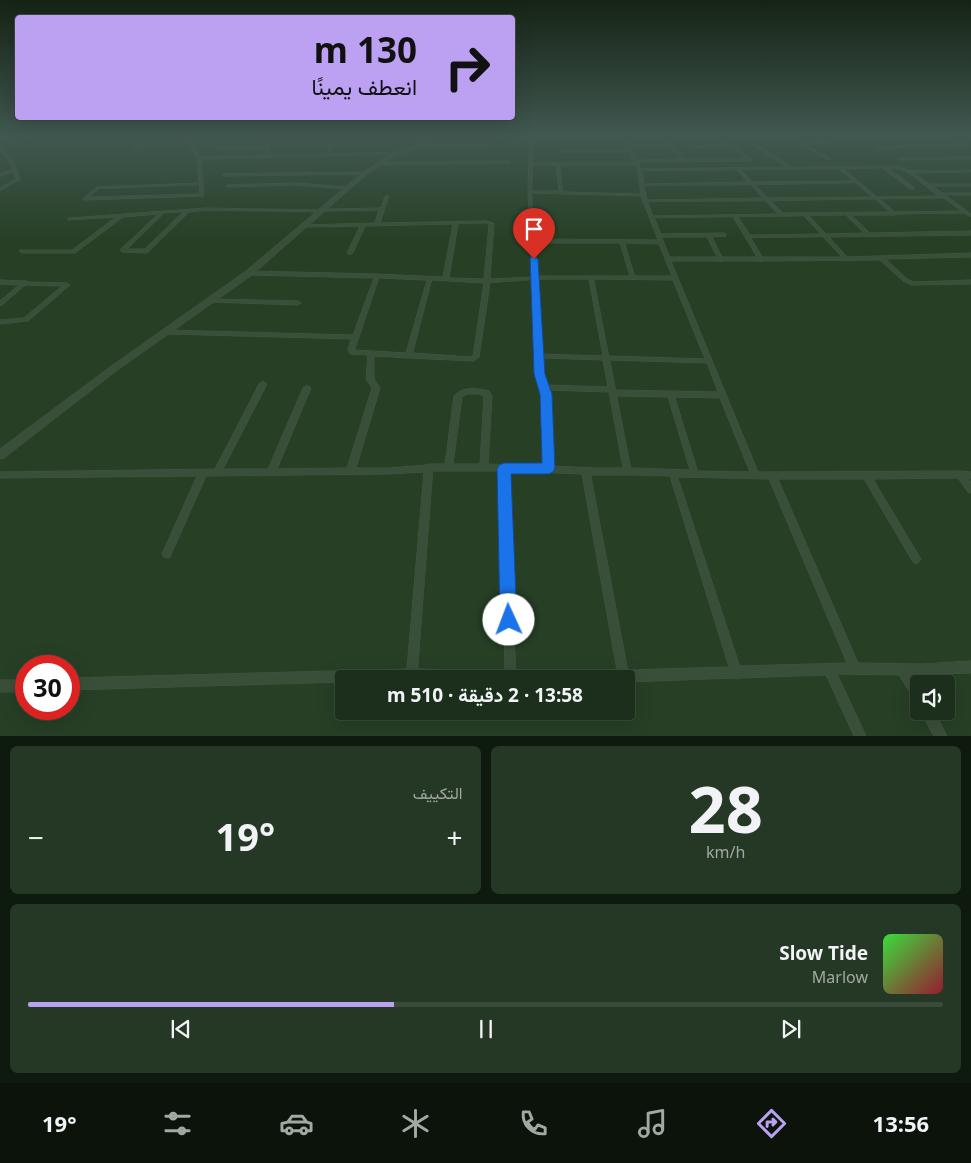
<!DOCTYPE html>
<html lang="ar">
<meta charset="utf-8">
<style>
:root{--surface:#1c2f1c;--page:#253725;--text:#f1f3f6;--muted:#a0a9a3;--line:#3a4a3b;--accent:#bca0f2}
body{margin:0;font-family:"Noto Sans",Vazirmatn,sans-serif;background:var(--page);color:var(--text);direction:rtl;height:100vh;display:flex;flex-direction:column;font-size:19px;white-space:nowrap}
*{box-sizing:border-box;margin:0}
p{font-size:16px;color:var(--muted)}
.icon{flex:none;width:28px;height:28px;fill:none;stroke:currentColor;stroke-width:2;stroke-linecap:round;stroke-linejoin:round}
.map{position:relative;height:736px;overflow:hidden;direction:ltr}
.details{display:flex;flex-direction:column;gap:10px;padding:10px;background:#0f1a0f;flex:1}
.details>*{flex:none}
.hud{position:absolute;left:15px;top:15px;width:500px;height:105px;border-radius:5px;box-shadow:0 5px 20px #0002,0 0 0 1px var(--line);direction:rtl;background:#bca0f2;color:#111;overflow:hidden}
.buttons{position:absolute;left:910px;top:675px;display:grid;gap:10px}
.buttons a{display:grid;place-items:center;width:45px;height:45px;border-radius:5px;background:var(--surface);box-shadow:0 5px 20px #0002,0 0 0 1px var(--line);font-size:25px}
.speed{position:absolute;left:15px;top:655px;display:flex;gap:10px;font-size:25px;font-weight:700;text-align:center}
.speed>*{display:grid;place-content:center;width:65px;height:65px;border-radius:50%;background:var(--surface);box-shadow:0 5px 20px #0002,0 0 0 1px var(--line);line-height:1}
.speed .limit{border:8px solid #d22;background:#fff;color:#111}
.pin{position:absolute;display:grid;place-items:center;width:42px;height:42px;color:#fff;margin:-51px -21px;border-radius:50% 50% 50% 0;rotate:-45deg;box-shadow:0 0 5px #0007}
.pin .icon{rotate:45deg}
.me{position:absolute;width:55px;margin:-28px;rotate:358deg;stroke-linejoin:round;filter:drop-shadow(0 0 4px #0008)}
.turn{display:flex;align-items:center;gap:18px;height:105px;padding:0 15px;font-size:22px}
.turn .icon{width:65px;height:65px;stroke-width:2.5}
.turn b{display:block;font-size:35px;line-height:42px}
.big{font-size:38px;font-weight:700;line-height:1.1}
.details .card{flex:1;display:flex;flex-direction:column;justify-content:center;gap:8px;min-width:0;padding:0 18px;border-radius:8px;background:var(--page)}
.details .dial{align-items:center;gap:0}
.dial b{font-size:65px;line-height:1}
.song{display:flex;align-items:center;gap:15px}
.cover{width:60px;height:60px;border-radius:8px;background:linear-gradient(135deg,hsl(120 70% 55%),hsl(350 70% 35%))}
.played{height:5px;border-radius:2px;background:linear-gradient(90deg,var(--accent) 40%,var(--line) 40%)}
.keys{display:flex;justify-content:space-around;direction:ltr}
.heat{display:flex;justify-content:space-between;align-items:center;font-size:28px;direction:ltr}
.details .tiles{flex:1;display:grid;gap:10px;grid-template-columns:1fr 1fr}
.card:last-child{grid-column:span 2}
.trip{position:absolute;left:335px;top:670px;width:300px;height:50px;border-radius:5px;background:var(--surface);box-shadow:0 5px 20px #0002,0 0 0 1px var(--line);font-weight:700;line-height:50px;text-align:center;direction:rtl}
.dock{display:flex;height:80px;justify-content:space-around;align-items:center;background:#0b130b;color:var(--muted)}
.dock .icon{width:35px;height:35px}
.dock .on{color:var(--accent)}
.dock b{font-size:22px;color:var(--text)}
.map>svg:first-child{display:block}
</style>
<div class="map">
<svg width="971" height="736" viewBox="0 0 971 736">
<rect width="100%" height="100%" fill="#263f25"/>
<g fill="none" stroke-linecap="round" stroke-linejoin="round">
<g stroke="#435843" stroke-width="1">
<g id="minor">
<path d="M0,136h3l-3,3z"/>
<path d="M163,136h11l-25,4 -13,9 -3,-1 14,-10z"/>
<path d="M184,136h4l12,21 125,-3 12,-18h4l-12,18 70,-2 2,1 -2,1 -198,5 3,35 -1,2 -118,4 -2,-1 14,-12 102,-4 -2,-25zM199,185l1,9 -111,3 9,-8z"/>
<path d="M199,136l12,1 7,10 48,-1 -3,-10h4l3,11 -2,4h-1l-2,-1 1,-2 -49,1 -8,-10z"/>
<path d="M530,136h4v2h88l-1,-2h4l4,9h39l-7,-9h4l19,23h62l-16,-13 -37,2 -2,-1 2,-1 34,-2 -9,-7 -36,2 -2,-1 2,-1 39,-1 31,24 -2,1 -112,1 3,7 146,-2 -42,-27h-8l-5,-4h4l3,2 25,-1v2h-1l-13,1 42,27 107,-1 12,5 60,-1v2l-57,1 15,11h42v2h-38l9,7h29v2h-26l26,19v3l-7,-4 -67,1 -2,1h-44l19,18 101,-2v4l-142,2 18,20 124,-4v4l-85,2 21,20 7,3 57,-2v4l-60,1 -8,-4 -23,-21 -117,1 -2,1 -2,-1h-36l-2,1 -2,-1h-48l87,211 199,-1h3l11,1v6h-3l3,4v11l-3,-1 -10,-14 -85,1 46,77 2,3 -2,3 -3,2 -3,-2 -49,-83h-86l80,184 63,1 50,-3v12l-59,2 7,11v17l-4,-2 -16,-26 -62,-1 29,62h-12l-28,-61 -87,3 -2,1 -2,-1 -109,4v-3h-282v3l-275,8v-12l338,-9 17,-197 -35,2 -183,2 -36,81 -3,1 -3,-1 -2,-3 35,-78 -197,2v-6l215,-3 44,-85 4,-3 4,3 -44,85h45l35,-81 4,-3 4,3 -34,81 70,-1 25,-80 -6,-9 2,-24 -18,-1 -2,-5 3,-10 -183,-5 -3,-2 3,-2 185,5 21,-57 -125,-3 -3,-2 3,-2 128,3 66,3 10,-53 -88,2 -12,27 -3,2 -3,-2 13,-27 -54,1 -2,-1 2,-1 69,-2 4,-13 -54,1 -2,1 -117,-2 -17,2 -41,40 -2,1 -23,-1 -3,-2 38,-36 -35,3 -48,36h-53l-3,-2 1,-1h52l44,-33 -48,3v-2h2l136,-10 116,2 2,-1 57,-1 4,-12 2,-1 2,1 -9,27 106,-2 8,2 -4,56 42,-2 -4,-85zM534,140h89l5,10h-67l-2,1 2,1h68l5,11h-101zM630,147h40l10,12 -43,1zM533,165h23l3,26h-27zM560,165h76l2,5 3,24 -78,-2zM882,168l28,21h4v-2l-26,-19h10l11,5 28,22 3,1 -63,1 -33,-28zM839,169l14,12 -100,1 -12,-12zM737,170l11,12 -104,2 -2,-13zM856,183l16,14 -104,1 -13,-13zM751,185l12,13 -116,2 -3,-14zM532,193l109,3 17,44 -123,-1zM944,198l17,13 -66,1 -15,-13zM875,199l15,13 -107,1 -12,-12zM766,201l12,13 -125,2 -5,-14zM183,212l-38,37h-18l37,-36zM846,215l18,18 -38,1 -17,-18zM804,216l17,18 -71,1 -12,-18zM733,217l24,40h-35l-10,-20 14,-1v-2l-2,-1 -63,1 -7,-16zM486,223l3,2 -5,54 -35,-1 9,-54zM662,237h45l10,20h-47zM823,237l19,20h-80l-11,-19zM536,243h84l10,33h-92zM625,243l34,1 13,32h-37zM379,278l48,2 -21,73 -51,-3zM552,279h37l14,77 -62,-2 -4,-74zM594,279l79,1 32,79 -96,-3zM432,280l52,3 -11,73 -2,1 -58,-4zM531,280l5,94 6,20 3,72 -57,-2 4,-68 -3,-5c-12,-3 -26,-5 -35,5l-9,68h-16l-3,1 -37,3h-33l24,-80 -6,-9v-23l35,2 65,3 5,-4 11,-74zM542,358l61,2 5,27 -62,-2 -4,-11zM610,360l97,3 11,29 -102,-2zM548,390l61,2 14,76h-27l-43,-2 -3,-72zM468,394h11l5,2 -4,68h-27l9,-67zM617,396l51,1 22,73 -59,-2zM675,397l45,1 30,74 -52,-1zM433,471h67l5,200 -87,-2zM508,471l74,3 35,196 -101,1zM591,475h45l34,1 59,191 -101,3zM678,477l91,2 78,184 -107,3z"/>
<path d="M788,136h5l11,7 29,-3 1,1 -2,1 -25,3 24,14 -3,1 -27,-15z"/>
<path d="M840,136l17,2 13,-2h48l-2,1 -45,1 -14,2z"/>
<path d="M943,136h5l21,9 -2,1 -90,2 -2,-1 2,-1 84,-2z"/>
<path d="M427,140l2,1 -1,1 -53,1 -2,-1 2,-1z"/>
<path d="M0,144l2,1 4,9 7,7 7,18 -20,12v-3l16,-9 -3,-7 -13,4v-2l12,-5c-1,-2 -1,-5 -3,-8 -5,-7 -9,-6 -9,-17z"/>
<path d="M422,144l63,1 2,1 -2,1 -64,-1v-2z"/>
<path d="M971,157v2l-71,1 -2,-1 2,-1z"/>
<path d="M509,161l2,1 -1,1 -133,2 -2,-1 2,-1z"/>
<path d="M365,172h1v2l-142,2 -2,-1 2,-1z"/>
<path d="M295,183l52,4 2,1 -2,1 -52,-4 -67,2 -2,-1 2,-1z"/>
<path d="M0,280l22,1 3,-1 3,2 39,1 3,2 -42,36 -28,3v-4l24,-2 38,-32 -37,-1 -23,20 -2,1v-5l19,-16 -19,-1z"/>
<path d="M212,299l86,2 3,2 -3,2 -88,-3 -1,-1z"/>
<rect x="0" y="680" width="26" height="12"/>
<path d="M921,711h13l13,25h-13z"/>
</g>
</g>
<g stroke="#435843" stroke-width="1">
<path id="tertiary" d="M426,136h4l-6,10 -29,10 -28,18 -115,101 -136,96 -112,87 -4,1v-10l110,-82 136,-96 117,-99 28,-18 29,-10z"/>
</g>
<use href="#minor" fill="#3a4f39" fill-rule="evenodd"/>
<use href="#tertiary" fill="#3a4f39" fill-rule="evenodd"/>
</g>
<linearGradient id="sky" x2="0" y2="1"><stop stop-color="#152314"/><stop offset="0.57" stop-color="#415851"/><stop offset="1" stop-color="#415851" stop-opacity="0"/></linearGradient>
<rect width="971" height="239" fill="url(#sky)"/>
<path fill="#1a73e8" stroke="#114b97" d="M530,257h4l4,2 7,115 7,20 3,74 -2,4 -4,2h-38l6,146 -2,6 -6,3 -6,-3 -3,-6 -3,-151 2,-4 5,-2h38l-2,-69 -6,-20z"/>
</svg>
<div class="buttons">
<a><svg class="icon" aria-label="sound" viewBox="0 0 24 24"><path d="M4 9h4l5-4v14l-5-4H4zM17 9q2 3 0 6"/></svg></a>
</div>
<div class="speed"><div class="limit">30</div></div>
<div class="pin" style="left:534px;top:259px;background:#d93025"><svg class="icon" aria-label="arrive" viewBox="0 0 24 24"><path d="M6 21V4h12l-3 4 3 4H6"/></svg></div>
<svg class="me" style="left:509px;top:620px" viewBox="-20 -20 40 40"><circle r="19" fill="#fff"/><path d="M0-13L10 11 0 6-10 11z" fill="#1a73e8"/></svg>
<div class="trip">13:58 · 2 دقيقة · 510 m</div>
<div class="hud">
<div class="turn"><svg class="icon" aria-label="right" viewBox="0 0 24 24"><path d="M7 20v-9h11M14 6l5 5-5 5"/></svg><div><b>130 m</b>انعطف يمينًا</div></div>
</div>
</div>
<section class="details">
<div class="tiles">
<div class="card dial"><b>28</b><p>km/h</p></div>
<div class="card"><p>التكييف</p>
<div class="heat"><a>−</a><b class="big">19°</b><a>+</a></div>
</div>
<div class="card">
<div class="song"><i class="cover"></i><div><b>Slow Tide</b><p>Marlow</p></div></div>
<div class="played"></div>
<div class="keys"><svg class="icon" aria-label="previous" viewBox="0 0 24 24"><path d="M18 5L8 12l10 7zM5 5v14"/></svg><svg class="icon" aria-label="pause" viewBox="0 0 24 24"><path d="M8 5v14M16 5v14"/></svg><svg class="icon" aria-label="next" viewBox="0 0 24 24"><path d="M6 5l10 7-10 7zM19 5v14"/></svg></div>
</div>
</div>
</section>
<nav class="dock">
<b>13:56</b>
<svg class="icon on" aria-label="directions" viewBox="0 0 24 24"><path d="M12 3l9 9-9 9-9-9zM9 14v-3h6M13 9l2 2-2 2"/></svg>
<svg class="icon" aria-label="music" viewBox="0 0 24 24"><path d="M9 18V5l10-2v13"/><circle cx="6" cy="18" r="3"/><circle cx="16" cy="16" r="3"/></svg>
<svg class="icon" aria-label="phone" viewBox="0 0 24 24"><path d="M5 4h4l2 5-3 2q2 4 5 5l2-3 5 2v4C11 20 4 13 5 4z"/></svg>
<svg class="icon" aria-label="climate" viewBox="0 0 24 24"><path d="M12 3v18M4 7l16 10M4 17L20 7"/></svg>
<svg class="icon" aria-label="car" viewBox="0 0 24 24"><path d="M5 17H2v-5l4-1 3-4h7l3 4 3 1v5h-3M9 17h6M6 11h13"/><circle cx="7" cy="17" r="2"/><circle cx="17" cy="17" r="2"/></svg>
<svg class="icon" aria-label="filters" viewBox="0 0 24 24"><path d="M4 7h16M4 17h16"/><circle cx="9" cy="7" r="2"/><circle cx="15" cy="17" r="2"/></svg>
<b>19°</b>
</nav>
